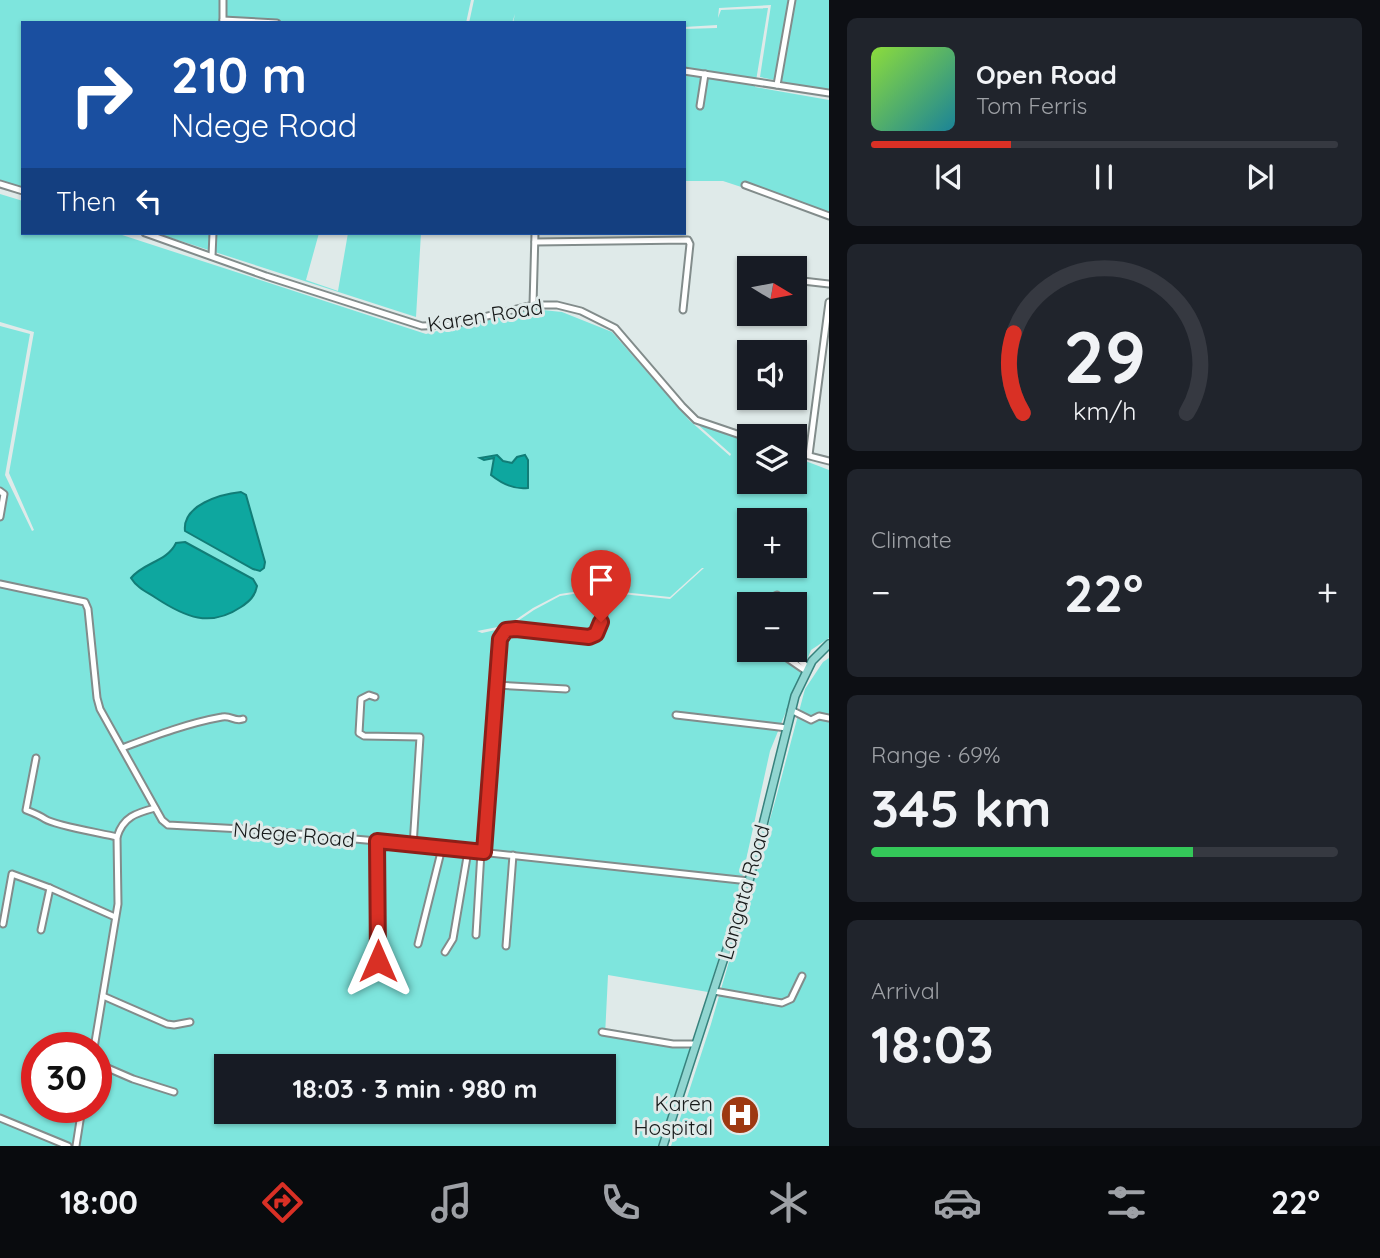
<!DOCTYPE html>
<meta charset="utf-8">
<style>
:root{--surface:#171b24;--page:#20242c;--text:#f1f3f6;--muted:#9ea1a6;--line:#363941;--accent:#d93025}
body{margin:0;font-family:Quicksand,sans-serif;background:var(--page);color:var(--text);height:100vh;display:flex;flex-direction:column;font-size:26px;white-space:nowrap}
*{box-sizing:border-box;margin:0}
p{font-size:23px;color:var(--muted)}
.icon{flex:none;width:38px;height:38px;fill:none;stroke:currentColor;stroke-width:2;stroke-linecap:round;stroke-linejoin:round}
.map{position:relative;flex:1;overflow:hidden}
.panel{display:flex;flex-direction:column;gap:18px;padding:18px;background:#0d0f14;width:551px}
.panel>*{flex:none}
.guide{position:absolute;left:21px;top:21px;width:665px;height:214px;border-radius:0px;box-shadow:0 2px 5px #0004;background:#1a4fa0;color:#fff;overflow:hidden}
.needle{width:46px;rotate:100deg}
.fabs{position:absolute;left:737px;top:256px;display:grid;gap:14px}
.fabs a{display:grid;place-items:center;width:70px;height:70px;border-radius:0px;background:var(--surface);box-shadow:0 2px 5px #0004;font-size:35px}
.speed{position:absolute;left:21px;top:1032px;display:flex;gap:14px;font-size:35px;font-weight:700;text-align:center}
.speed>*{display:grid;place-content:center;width:91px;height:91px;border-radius:50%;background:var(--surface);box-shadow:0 2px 5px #0004;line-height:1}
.speed .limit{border:10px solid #d22;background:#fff;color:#111}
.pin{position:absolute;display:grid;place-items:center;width:60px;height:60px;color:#fff;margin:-72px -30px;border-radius:50% 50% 50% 0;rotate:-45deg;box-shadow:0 0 7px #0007}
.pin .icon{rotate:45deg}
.me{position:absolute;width:77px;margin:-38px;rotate:0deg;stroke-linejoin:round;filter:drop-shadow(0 0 5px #0008)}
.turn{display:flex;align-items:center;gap:24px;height:147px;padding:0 35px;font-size:32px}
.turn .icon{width:91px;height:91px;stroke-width:2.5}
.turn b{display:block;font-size:49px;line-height:60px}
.then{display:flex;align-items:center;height:66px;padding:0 35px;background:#0003;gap:14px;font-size:26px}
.big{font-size:52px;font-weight:700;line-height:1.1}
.panel .widget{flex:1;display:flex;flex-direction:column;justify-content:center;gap:10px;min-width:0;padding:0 24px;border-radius:10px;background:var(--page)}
.panel .dial{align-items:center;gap:0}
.dial svg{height:182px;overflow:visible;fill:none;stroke:var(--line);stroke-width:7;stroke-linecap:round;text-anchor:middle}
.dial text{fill:var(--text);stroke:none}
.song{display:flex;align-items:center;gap:21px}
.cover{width:84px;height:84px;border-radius:10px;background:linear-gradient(135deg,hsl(90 70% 55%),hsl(190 70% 35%))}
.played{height:7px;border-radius:4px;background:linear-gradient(90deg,var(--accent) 30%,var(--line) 30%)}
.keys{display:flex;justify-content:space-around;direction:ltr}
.heat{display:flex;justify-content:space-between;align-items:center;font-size:38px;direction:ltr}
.charge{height:10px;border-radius:5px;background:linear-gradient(90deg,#34c759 69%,var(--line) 0)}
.trip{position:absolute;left:214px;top:1054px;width:402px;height:70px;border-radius:0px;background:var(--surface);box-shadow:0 2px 5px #0004;font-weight:700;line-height:70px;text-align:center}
.tabs{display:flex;height:112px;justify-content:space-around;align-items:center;background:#090b0e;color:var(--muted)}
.tabs .icon{width:49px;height:49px}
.tabs .selected{color:var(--accent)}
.tabs b{font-size:32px;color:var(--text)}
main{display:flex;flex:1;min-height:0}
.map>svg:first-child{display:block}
</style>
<main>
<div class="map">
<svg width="829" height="1146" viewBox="0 0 829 1146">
<rect width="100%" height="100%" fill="#dfeae9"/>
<g fill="#7ee5dd" fill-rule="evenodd">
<path d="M0,0h471l-5,23h-443v165l-23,-8z"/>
<path d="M474,0h355v91l-69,-14 11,-72 -52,3 -1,10 3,-8 47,-2 -13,79 74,13v116l-106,-35h-39v-152l33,-1v-3l-33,2v-4h-171l2,-9 -3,9h-43z"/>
<path d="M0,194l23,7v32h93l310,101 97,-26 39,4 50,20 77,88 41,36 1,-2 -35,-31 53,18v40h45l1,-24 34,13v168l-18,12 -41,101 -33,150 -29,91 -100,-17 -3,61 85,13 -32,97h-658v-820l30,8 -25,141 27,56 2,-1 -25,-57 25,-141 -34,-10zM749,520h45v45h-45zM702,568h2l-34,31 -77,-8 -33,5 -26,14 -25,17 -27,6 -5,-2 31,-6 25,-17 27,-14 33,-5 77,8zM749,604h45v45h-45zM37,1048h59v60h-59zM226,1066h378v45h-378z"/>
<path d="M156,233h163l-13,47 32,11 10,-58h73l-5,84z"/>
<path d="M829,658v488h-158l40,-122 65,-226 29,-109 18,-27z"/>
</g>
<g fill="#0ea79f" stroke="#117d77" stroke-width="2">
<path d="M497,455l6,6 9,2 5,-6 8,-2 3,5v28c-14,2 -27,-5 -37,-13l3,-17 -10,2 -4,-2z"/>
<path d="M241,492l5,3 19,67 -1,6 -4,3 -7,-2 -68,-38c-3,-26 36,-37 56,-39z"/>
<path d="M185,542l68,37 4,7c-2,10 -7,15 -16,21 -31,21 -56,10 -85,-9 -9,-6 -19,-10 -25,-20 13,-16 36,-16 45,-35z"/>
</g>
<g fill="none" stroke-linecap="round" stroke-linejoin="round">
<g stroke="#828c8b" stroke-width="9">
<g id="minor">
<path d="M223,20l54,3"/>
<path d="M223,23v-23"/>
<path d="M684,71l145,22"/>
<path d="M777,85l15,-85"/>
<path d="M700,106l5,-32"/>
<path d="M0,184l23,7"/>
<path d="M745,185l84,31"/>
<path d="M145,233l121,43 156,50 28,-1 83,-20h24l24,6 34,17 67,78 14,14 53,18"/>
<path d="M535,242l153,-2 2,4 -7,66"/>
<path d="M212,256l1,-23"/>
<path d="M794,280l35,4"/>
<path d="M533,305l2,-72"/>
<path d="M794,452l35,9"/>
<path d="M809,455l20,-153"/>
<path d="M0,491l4,3 -4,23"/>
<path d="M0,584l85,18 3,7 9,89 3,11 62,111 6,5 74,4 135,12 372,40"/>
<path d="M769,599l8,-4 4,9"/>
<path d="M794,642l7,19 7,7"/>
<path d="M774,649l32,22"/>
<path d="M496,685l70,4"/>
<path d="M375,697l-6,-2 -8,4 -2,34 5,3 56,1 -7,109"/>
<path d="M791,710l20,10 8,-4 10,2"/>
<path d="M676,715l111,13"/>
<path d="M122,748c32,-12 66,-25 100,-31 9,-2 12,5 21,2"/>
<path d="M36,758l-10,52c8,3 13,5 19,9 11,7 56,14 72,18"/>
<path d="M377,841l1,120"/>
<path d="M484,852l15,-200 1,-13 7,-9 9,-1 73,8c11,-5 16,-19 16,-30"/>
<path d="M3,924l9,-50 38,14"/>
<path d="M41,930l9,-42 65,29"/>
<path d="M476,935l5,-83"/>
<path d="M418,944l24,-96"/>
<path d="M506,946l7,-91"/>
<path d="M445,952l8,-13 15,-88"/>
<path d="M714,991l68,12 9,-4 11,-23"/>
<path d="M103,996l64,28 7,1 16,-3"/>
<path d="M602,1032l71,12h23"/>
<path d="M94,1048l24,-144 -1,-67c6,-20 19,-24 38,-29"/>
<path d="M96,1063l37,16 41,13"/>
<path d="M0,1118l68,28"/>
<path d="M76,1146l6,-38"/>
</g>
</g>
<g stroke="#37827d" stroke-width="10">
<path id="major" d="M663,1146l86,-265 46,-185 17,-35 17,-17"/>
</g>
<use href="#minor" stroke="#fff" stroke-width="5"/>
<use href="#major" stroke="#91d6d1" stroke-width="7"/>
</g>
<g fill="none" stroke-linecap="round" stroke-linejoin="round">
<g stroke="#8d1f18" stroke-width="18">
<path id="route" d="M378,961l-1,-120 107,11 15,-200 1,-13 6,-9 10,-1 73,8 7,-3 5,-12"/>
</g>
<use href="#route" stroke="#d93025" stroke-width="12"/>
</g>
<defs>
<g id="hospital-disc" transform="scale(2.0125)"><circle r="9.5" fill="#9e3811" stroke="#dfeae9"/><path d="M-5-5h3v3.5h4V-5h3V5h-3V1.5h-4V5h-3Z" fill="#fff"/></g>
</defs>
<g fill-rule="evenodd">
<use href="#hospital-disc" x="740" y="1115"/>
</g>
<g text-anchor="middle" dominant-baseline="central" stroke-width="6" stroke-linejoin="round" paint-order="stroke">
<g font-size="21" fill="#171a1a" stroke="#dfeae9">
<text transform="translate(485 315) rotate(-9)">Karen Road</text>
<text transform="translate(294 834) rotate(5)">Ndege Road</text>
<text transform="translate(743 892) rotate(-74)">Langata Road</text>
</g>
<g font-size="21" fill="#171a1a" stroke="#dfeae9" text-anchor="end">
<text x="713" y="1103">Karen<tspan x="713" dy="24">Hospital</tspan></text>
</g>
</g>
</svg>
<div class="fabs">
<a><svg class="needle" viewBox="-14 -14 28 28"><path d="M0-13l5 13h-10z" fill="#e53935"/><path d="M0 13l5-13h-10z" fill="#9ea1a6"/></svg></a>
<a><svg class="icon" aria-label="sound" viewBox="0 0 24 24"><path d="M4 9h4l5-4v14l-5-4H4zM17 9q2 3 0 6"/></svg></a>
<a><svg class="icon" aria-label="layers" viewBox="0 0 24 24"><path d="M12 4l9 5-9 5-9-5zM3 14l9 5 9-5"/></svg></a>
<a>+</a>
<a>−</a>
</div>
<div class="speed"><div class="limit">30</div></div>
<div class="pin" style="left:601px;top:622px;background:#d93025"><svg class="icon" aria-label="arrive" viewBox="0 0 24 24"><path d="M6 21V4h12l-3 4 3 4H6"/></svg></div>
<svg class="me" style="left:378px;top:961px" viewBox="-20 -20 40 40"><path d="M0-17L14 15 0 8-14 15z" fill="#d93025" stroke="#fff" stroke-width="4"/></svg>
<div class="trip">18:03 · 3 min · 980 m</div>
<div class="guide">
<div class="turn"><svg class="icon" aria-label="right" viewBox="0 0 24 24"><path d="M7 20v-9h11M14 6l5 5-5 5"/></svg><div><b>210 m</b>Ndege Road</div></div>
<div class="then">Then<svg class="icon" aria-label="left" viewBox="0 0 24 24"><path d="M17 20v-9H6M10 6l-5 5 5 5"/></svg></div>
</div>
</div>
<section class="panel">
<div class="widget">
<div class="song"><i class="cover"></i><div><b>Open Road</b><p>Tom Ferris</p></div></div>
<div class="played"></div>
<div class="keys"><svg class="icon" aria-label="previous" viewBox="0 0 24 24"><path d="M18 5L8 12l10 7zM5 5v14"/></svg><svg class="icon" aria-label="pause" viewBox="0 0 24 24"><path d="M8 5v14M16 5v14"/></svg><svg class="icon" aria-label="next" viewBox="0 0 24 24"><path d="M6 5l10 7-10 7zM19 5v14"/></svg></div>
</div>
<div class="widget dial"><svg viewBox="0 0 100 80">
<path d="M14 69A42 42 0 1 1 86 69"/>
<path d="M14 69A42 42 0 0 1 10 34" stroke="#d93025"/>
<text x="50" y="56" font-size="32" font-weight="700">29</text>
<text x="50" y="72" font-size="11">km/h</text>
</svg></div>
<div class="widget"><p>Climate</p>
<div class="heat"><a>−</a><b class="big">22°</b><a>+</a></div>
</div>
<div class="widget"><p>Range · 69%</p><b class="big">345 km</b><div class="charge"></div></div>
<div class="widget"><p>Arrival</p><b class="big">18:03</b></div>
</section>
</main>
<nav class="tabs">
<b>18:00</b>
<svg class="icon selected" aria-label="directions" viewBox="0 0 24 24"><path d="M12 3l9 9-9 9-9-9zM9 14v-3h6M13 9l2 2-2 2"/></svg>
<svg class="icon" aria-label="music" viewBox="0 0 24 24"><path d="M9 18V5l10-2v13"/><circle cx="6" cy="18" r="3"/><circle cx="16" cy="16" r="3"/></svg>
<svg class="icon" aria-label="phone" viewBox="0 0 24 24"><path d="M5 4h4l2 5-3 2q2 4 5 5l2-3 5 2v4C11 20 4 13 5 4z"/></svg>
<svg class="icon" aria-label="climate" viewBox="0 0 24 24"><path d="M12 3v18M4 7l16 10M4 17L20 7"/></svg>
<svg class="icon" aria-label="car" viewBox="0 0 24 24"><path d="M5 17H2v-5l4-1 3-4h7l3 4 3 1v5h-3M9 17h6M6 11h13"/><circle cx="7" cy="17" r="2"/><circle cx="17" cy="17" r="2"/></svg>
<svg class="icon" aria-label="filters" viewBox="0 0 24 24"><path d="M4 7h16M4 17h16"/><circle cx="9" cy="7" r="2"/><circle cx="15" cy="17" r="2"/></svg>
<b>22°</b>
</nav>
